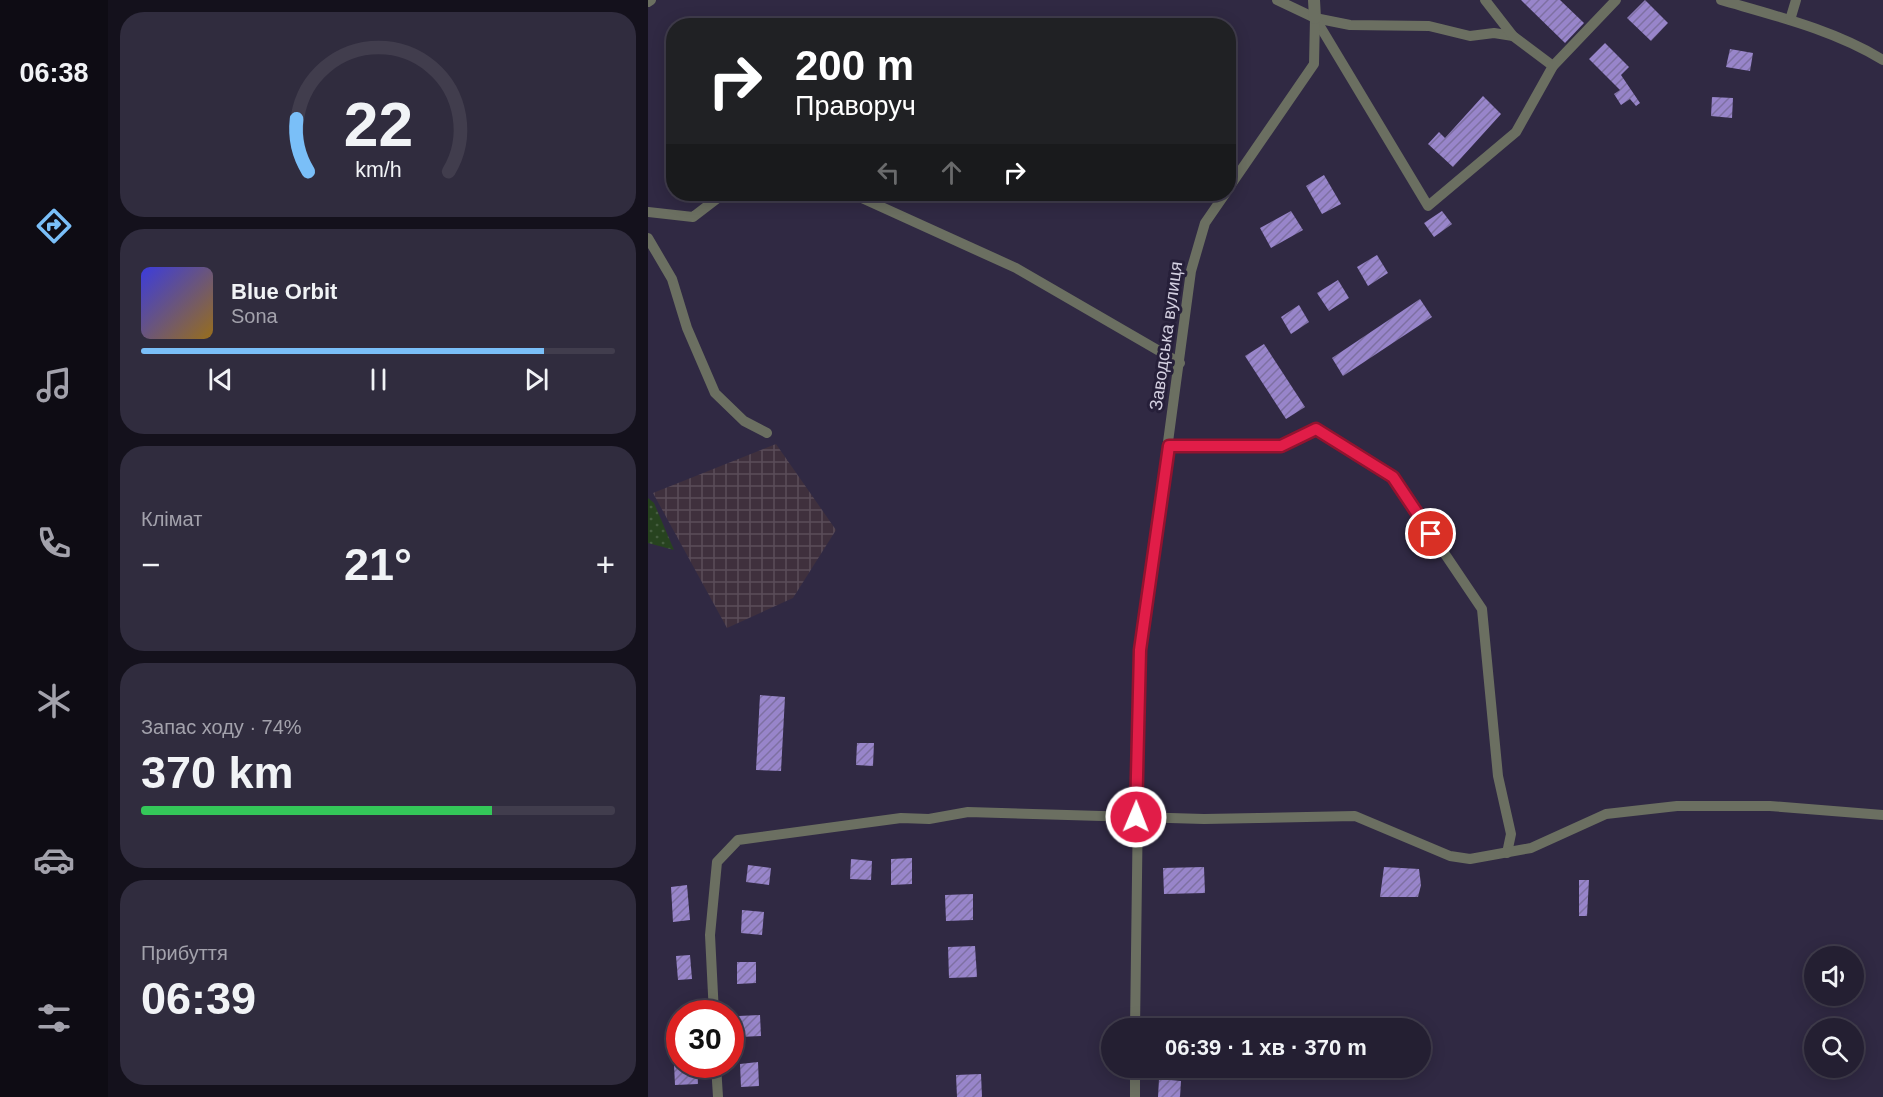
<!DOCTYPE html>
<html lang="uk">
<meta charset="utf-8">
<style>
:root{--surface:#241f32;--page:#302c3e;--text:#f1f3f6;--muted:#a3a2ac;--line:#413d4d;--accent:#7abff8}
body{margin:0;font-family:Helvetica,sans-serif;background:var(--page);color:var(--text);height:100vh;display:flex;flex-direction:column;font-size:22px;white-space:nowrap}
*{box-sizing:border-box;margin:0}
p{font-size:20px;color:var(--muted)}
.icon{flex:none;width:33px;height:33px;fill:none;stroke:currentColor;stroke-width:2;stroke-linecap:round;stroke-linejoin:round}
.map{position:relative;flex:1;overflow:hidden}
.drawer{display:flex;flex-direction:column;gap:12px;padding:12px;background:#14111c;width:540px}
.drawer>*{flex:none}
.banner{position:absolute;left:18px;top:18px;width:570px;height:183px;border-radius:24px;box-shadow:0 3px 15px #0003,0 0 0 2px var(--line);background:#202124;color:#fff;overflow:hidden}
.fabs{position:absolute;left:1156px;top:946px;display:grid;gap:12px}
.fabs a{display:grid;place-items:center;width:60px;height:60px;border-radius:50%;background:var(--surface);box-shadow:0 3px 15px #0003,0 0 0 2px var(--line);font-size:30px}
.speed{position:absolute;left:18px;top:1000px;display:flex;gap:12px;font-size:30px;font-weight:700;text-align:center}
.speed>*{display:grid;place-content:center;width:78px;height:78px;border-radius:50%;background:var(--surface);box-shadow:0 3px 15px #0003,0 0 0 2px var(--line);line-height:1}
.speed .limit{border:9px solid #d22;background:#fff;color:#111}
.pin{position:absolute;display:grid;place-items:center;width:51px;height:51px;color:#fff;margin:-26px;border:3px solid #fff;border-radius:50%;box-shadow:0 2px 6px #0007}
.me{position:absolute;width:66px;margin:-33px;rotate:1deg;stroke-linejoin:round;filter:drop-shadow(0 0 4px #0008)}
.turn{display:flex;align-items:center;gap:21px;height:126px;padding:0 30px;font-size:27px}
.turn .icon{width:78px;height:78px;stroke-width:2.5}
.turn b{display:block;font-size:42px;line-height:51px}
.lanes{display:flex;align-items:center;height:57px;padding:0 30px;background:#0003;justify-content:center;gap:30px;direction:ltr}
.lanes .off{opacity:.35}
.big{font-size:45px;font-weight:600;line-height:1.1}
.drawer .widget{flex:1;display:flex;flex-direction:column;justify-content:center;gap:9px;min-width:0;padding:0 21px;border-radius:24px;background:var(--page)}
.drawer .dial{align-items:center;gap:0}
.dial svg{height:156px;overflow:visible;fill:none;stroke:var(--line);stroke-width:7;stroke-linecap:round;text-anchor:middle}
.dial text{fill:var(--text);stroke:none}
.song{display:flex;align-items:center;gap:18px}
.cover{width:72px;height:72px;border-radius:9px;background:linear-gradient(135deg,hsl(240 70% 55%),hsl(40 70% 35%))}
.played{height:6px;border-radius:3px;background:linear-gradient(90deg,var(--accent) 85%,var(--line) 85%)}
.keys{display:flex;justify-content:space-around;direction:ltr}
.heat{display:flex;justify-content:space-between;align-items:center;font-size:33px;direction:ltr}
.charge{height:9px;border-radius:4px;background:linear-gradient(90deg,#34c759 74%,var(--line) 0)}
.trip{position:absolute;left:453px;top:1018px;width:330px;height:60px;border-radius:30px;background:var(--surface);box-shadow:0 3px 15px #0003,0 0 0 2px var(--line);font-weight:600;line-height:60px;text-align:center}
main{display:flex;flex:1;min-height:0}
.tabs{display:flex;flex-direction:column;width:108px;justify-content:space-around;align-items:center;background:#0e0c14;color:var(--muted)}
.tabs .icon{width:42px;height:42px}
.tabs .current{color:var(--accent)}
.tabs b{font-size:27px;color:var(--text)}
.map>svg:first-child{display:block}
</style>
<main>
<nav class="tabs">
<b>06:38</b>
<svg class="icon current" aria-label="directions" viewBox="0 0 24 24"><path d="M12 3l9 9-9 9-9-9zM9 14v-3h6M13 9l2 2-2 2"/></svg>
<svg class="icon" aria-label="music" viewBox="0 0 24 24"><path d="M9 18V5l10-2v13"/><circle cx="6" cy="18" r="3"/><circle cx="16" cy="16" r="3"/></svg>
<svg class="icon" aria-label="phone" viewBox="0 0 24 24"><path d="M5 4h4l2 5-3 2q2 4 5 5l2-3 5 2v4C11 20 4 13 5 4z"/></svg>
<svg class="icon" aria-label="climate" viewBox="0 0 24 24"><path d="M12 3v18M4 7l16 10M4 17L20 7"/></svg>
<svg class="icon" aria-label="car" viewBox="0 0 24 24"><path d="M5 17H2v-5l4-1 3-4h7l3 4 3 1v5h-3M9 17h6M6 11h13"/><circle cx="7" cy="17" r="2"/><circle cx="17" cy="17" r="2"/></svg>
<svg class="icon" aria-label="filters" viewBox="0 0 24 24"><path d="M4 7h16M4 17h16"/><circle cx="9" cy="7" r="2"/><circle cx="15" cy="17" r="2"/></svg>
</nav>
<section class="drawer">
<div class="widget dial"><svg viewBox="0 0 100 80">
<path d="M14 69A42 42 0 1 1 86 69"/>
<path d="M14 69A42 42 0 0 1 8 42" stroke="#7abff8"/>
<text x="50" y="56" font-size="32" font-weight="700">22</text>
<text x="50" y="72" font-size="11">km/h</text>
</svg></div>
<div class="widget">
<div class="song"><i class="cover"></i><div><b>Blue Orbit</b><p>Sona</p></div></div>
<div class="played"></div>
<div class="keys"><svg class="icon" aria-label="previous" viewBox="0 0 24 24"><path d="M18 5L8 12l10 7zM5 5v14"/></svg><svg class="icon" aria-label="pause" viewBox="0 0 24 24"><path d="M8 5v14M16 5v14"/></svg><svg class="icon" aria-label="next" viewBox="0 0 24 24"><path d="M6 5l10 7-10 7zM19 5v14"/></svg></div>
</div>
<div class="widget"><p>Клімат</p>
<div class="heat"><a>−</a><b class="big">21°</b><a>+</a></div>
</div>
<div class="widget"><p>Запас ходу · 74%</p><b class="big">370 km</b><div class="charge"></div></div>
<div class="widget"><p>Прибуття</p><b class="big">06:39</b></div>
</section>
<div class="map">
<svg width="1235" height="1097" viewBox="0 0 1235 1097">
<defs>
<pattern id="industrial-grid" width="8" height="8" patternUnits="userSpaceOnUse" patternTransform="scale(1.5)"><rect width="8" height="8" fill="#3f303d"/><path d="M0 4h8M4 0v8" fill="none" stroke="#5a4d59"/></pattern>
<pattern id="grass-dots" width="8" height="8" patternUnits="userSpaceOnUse" patternTransform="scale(1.5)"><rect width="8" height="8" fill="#27431f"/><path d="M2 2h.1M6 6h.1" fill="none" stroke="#455d3f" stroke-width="1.8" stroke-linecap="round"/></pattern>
<pattern id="building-hatch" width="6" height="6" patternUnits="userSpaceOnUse" patternTransform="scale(1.5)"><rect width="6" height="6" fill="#9885ca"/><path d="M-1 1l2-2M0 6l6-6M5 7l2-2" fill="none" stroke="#7e70a2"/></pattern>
</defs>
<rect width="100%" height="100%" fill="#302943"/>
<path fill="url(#industrial-grid)" d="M128,444l60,86 -43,68 -66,30 -74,-135z"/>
<path fill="url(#grass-dots)" d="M0,498l6,5 20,47 -26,-7z"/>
<g fill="url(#building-hatch)">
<path d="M873,0h39l24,23 -19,20z"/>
<path d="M997,0l23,23 -17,18 -24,-23z"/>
<path d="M957,43l24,24 -8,8 19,28 -4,3 -6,-7 -9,6 -7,-11 6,-4 -31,-31z"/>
<path d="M1082,49l23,4 -3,18 -24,-4z"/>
<path d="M835,96l18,18 -48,53 -25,-23 11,-12 6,6z"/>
<path d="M1064,97l21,1 -1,20 -21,-2z"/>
<path d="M676,175l17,29 -19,10 -16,-28z"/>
<path d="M643,211l12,19 -32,18 -11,-20z"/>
<path d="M794,211l10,13 -18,13 -10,-14z"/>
<path d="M729,255l11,18 -20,13 -11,-19z"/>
<path d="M690,280l11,18 -20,13 -12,-18z"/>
<path d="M772,299l12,18 -89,59 -11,-18z"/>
<path d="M651,305l10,17 -18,12 -10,-17z"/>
<path d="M616,344l41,63 -19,12 -41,-63z"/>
<path d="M112,695l25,2 -4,74 -25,-1z"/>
<path d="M209,743h17l-1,23 -17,-1z"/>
<path d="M264,858v26l-21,1v-26z"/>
<path d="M203,859l21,2 -1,19 -21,-1z"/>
<path d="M100,865l23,3 -2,17 -23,-3z"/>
<path d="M556,867l1,26 -41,1 -1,-26z"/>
<path d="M736,867l35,2 2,16 -3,12h-38z"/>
<path d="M931,880h10l-2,36h-8z"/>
<path d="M39,885l3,35 -17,2 -2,-35z"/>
<path d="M325,894v26l-27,1 -1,-26z"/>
<path d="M94,910l22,2 -2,23 -21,-2z"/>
<path d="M327,946l2,31 -28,1 -1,-31z"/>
<path d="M42,955l2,24 -14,1 -2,-24z"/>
<path d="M89,962h19v21l-19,1z"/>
<path d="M112,1015l1,21 -22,1 -1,-21z"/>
<path d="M110,1062l1,24 -18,1 -1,-23z"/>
<path d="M26,1065h23l1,19 -23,1z"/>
<path d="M333,1074l1,23h-25l-1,-22z"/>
<path d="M511,1079l22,2 -1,16h-22z"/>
</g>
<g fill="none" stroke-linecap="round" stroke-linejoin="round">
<g stroke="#6b6f61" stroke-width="10">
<path d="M629,0l38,18 35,7 79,1 41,10 24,-3 19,3"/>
<path d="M837,0l28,36 40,30"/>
<path d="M1073,0c55,16 113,30 162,60"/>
<path d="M0,2l3,-2"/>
<path d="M667,18l113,188 88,-74 37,-66 63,-66"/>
<path d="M1142,20l6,-20"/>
<path d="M580,189l86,-125 1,-46"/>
<path d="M205,194l163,74 164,95"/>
<path d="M0,212l45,5 30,-23"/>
<path d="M0,238l24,41 15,49 28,65 29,28 23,12"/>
<path d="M521,446h112l35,-17 77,48 89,132 16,167 13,58 -4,19"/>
<path d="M66,1014l-4,-79 7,-73 21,-22 163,-22 28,1 39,-7 236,7 151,-3 95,40 20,3 61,-11 75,-34 71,-8h93l113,9"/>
<path d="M487,1029l5,-379 51,-379 14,-48 20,-29"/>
<path d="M68,1065l2,32"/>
<path d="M487,1097v-29"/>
</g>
<path stroke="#6b6f61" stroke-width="12" d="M666,0l1,18"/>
</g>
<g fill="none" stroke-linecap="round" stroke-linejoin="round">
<g stroke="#92132f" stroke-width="15">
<path id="route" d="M488,817l4,-167 29,-204h112l35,-17 77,48 38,57"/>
</g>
<use href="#route" stroke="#e11d48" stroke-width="10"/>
</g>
<g text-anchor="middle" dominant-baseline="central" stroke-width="6" stroke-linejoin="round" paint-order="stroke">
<g font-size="18" fill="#d4d0e1" stroke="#261f39">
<text transform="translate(518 336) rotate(-82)">Заводська вулиця</text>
</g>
</g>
</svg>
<div class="fabs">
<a><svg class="icon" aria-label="sound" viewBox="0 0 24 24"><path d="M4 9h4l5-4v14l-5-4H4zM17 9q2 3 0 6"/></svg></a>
<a><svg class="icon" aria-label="search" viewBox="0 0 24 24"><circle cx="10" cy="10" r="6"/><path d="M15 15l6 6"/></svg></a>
</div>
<div class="speed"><div class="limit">30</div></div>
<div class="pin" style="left:783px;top:534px;background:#d93025"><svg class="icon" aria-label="arrive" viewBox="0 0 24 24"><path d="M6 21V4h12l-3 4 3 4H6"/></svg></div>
<svg class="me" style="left:488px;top:817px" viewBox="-20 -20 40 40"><circle r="17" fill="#e11d48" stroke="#fff" stroke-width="3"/><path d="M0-11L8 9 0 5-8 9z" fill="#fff"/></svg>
<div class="trip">06:39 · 1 хв · 370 m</div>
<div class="banner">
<div class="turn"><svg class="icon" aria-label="right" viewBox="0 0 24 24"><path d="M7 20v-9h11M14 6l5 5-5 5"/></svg><div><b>200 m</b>Праворуч</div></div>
<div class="lanes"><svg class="icon off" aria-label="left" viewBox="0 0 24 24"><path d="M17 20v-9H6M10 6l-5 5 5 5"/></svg><svg class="icon off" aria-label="ahead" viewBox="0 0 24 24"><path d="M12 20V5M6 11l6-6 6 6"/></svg><svg class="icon" aria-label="right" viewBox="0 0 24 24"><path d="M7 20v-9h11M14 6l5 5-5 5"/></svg></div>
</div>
</div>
</main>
